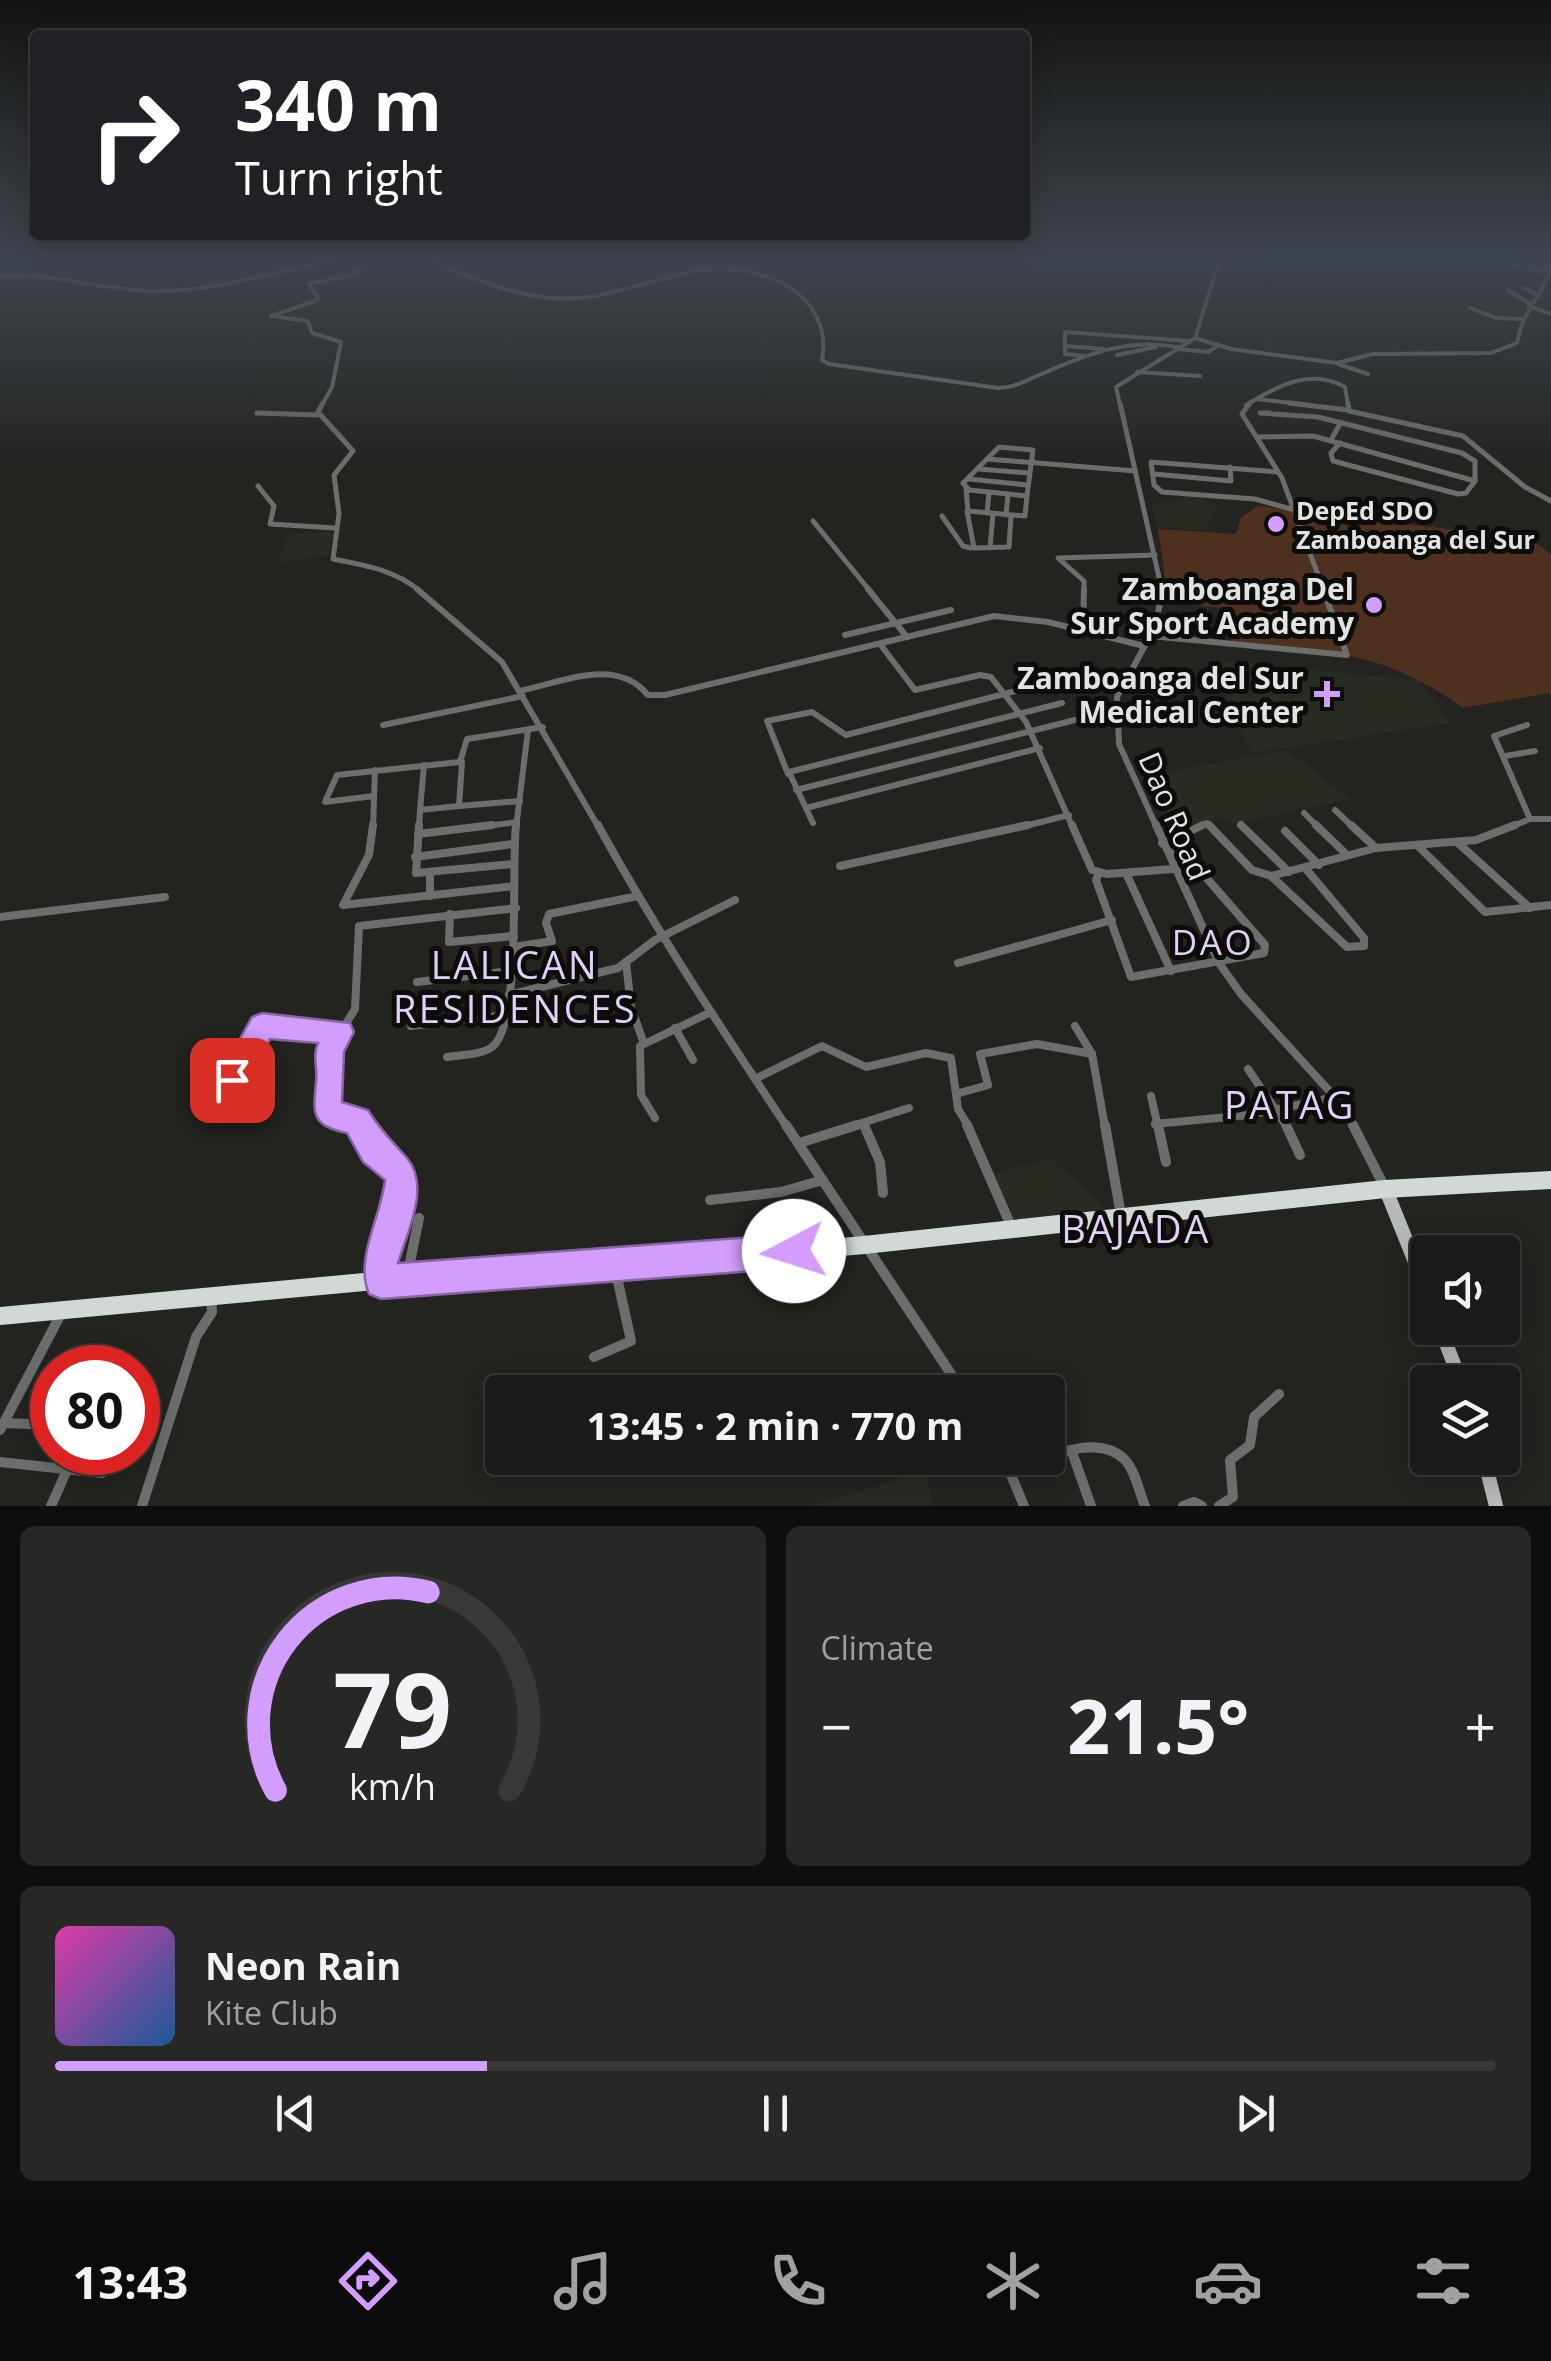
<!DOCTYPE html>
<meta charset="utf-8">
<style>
:root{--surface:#1a1b18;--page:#272825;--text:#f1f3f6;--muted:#9fa1a2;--line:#383937;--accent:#d29dfd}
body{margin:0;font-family:"Open Sans",sans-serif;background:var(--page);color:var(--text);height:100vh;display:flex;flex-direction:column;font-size:38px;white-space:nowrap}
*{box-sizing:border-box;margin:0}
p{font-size:32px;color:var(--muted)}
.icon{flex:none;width:55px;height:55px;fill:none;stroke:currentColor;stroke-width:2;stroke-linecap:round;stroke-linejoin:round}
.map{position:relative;height:1506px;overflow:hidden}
.panel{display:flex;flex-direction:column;gap:20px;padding:20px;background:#0e0f0d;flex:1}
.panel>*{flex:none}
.guide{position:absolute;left:30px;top:30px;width:1000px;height:210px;border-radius:10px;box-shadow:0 5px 25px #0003,0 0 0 2px var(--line);background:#202124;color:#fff;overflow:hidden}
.fabs{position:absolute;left:1410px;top:1235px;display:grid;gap:20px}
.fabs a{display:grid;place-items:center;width:110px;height:110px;border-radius:10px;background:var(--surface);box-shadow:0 5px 25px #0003,0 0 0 2px var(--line);font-size:50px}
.speed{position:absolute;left:30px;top:1345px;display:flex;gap:20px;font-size:50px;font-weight:700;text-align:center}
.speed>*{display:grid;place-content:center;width:130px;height:130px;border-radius:50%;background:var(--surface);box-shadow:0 5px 25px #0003,0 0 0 2px var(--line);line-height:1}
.speed .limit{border:15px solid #d22;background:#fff;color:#111}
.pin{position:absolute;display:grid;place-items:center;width:85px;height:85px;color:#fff;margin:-42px;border-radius:20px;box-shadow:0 5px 15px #0006}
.me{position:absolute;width:110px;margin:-55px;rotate:265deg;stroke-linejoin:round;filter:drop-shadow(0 0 8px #0008)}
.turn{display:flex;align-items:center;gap:35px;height:210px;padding:0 40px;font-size:45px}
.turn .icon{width:130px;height:130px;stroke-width:2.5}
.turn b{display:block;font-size:70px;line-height:85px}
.big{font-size:75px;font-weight:700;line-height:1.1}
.panel .widget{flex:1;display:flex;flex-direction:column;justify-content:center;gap:15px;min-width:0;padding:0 35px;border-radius:15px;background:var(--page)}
.panel .dial{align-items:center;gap:0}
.dial svg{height:260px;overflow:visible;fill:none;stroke:var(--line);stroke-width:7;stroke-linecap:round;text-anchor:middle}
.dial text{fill:var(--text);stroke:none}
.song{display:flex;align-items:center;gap:30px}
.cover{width:120px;height:120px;border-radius:15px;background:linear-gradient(135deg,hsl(320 70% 55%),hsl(210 70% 35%))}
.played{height:10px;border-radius:5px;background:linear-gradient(90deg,var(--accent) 30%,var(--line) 30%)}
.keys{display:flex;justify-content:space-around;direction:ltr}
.heat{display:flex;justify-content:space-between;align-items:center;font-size:55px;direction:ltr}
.panel .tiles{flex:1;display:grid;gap:20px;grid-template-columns:1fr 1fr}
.widget:last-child{grid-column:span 2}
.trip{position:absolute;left:485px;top:1375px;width:580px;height:100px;border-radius:10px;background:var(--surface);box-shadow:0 5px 25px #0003,0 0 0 2px var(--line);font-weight:700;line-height:100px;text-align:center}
.menu{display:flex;height:160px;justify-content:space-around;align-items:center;background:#0a0b0a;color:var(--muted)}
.menu .icon{width:70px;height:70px}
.menu .selected{color:var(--accent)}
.menu b{font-size:45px;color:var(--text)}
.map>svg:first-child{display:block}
</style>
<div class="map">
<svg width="1551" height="1506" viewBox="0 0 1551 1506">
<rect width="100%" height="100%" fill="#232420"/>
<g fill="#282b21">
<path d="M1196,494l21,14 -11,22 -49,-3 -5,-21z"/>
<path d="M332,532l-3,24 -53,7 14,-30z"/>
<path d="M1219,661l199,19 33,43 -199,30 -23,-45z"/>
<path d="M1287,750l63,49 -114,25 -20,-6 -32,13 -46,-54z"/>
<path d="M1050,1159l40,32 16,19 -95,10 -20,-46z"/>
<path d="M925,1471l8,35h-123z"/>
</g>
<path fill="#4f2f1d" d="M1258,506l272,33 21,15v139l-88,15c-79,-57 -137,-58 -231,-67l-8,-33 -55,-5 -11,-74 78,5 5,-17z"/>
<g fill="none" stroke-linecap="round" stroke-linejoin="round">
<g stroke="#6c6e6c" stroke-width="4">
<path d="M427,258c37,18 83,36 124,40 53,5 100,-21 152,-28 58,-8 131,23 119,90l7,4 169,24c17,0 28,-8 44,-14 44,-20 87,-36 135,-27"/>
<path d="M1514,265l36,8"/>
<path d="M0,276c50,-4 100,14 152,15 71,1 128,-23 196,-33"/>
<path d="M1524,288l15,7"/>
<path d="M1508,290l22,14"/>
<path d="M1529,306l22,8"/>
<path d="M1470,308l26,10 25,1"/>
<path d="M1195,338l36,11 106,14 36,-9 118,-1 26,-10c6,-35 25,-44 34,-77"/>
<path d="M1195,338l25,-80"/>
<path d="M1065,346l39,3"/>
<path d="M1177,349l31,3 9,-6"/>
<path d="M1117,355l39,-8 -8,-3"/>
<path d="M1086,356l-21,-2v-22l124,9"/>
<path d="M1338,364l30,10"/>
<path d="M1137,372l63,4"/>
<path d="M1257,399l53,6"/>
<path d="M322,405l10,-18 9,-45 -29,-9 -4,-12 -37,-5 44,-15 3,-3 -9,-14 42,-9 17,-10 2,-7"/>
<path d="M1120,405l-4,-18 79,-49"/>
<path d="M1246,405c31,-18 63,-38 99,-18l3,18"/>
</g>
<g stroke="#6c6e6c" stroke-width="5">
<path d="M323,403l-5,9 35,39 -19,24 5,39 -6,45c32,6 61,11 87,32"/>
<path d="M1120,403l42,188"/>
<path d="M1250,403l-8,11 40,64 42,113"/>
<path d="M1289,403l59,7"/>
<path d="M1348,403l1,8 114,25 62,51 26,14"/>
<path d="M257,413l62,2"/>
<path d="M1269,413h-9l58,4 144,36 13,8v20l-9,12 -8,1 -125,-33 -2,-8 9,-10"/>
<path d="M1258,437l55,-1 162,45"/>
<path d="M1331,440l10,-18"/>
<path d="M999,447l34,3 -6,46 -58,-6 -6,-7z"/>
<path d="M987,459l148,12"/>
<path d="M979,469l49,4"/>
<path d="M1277,472l-126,-10 3,23 8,7 93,7 36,10"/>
<path d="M1154,474l77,7 -1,-14"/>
<path d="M969,479l58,6"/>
<path d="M258,486l16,20 -4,18 65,4"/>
<path d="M966,489l2,22 57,5 2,-20"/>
<path d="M967,511l7,37 35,-1 2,-31"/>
<path d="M987,513l2,-20"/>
<path d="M1006,515l2,-21"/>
<path d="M942,516l21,30 8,2"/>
<path d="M813,521l57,70"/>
<path d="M990,548l3,-34"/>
<path d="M1084,591v-10l-26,-23 97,-3"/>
</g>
<g stroke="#6c6e6c" stroke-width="6">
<path d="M417,589l85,73 97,166"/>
<path d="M868,589l39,48"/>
<path d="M1083,631l1,-42"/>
<path d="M845,635l106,-25"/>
<path d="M1151,636l196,19 -24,-66"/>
<path d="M880,644l35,46 65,-15 11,2 35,45 47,106"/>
<path d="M519,691c45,-9 97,-35 129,4h17l329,-79 54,6 96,24"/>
<path d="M383,725l140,-29"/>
<path d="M1527,725l-33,11 36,83"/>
<path d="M1505,756l30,-5"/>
<path d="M462,762l-3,44 61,-5"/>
<path d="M788,774l-21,-53 45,-9 34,23 193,-50"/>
<path d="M796,790l279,-70"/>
<path d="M374,796l-49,6 12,-27 123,-13 7,-23 76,-12"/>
<path d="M806,808l234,-60"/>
<path d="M420,810l4,-45"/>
<path d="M1335,810l19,18"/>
<path d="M1304,813l15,15"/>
<path d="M813,823l-24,-51 273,-69"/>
<path d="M373,828l2,-58"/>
<path d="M419,828l1,-18 39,-4"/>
<path d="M471,828l46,-6"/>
<path d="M516,828l12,-98"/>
<path d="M1017,828l52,-13"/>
<path d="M1157,828l-38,-84 -2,-47 38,-70 8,-38"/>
<path d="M1198,828l9,-5 4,5"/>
<path d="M1508,828l22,-9h21"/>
</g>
<g stroke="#6c6e6c" stroke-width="8">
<path d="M373,825l-4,30 -26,50 171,-19"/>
<path d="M419,825l-3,48 97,-9"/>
<path d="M598,825c57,104 123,203 189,302"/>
<path d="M1072,825l20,45 15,4 66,-5"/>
<path d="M1156,825l63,138 22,31 102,112 11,21"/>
<path d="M1209,825l43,45 19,6 105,-28 100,-8 39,-15"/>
<path d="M1241,825l48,47"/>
<path d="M1316,825l31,30"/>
<path d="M1351,825l24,22"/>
<path d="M1285,831l34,34"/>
<path d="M418,834l74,-9"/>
<path d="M1184,834l19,-9"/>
<path d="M1458,843l72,65"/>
<path d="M1417,845l68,67 66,-7"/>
<path d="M415,857l98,-13"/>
<path d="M840,866l188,-41"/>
<path d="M1099,873l-3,7 35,97 133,-24 1,-8 -62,-71 -41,-31"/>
<path d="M1126,873l45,98"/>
<path d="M430,875v21"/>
<path d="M1272,877l75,70 17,-1v-8l-58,-69"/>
<path d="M450,914l-1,28 65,-6"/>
<path d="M0,917l165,-20"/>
<path d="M514,947l38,-6 -6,-18 3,-9 89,-18"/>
<path d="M626,962l5,45 12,34"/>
<path d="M958,963l154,-43"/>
<path d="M417,982l94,-11"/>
<path d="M509,995l109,-27 37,-28 80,-40"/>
<path d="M411,1026l96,-11"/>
<path d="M1075,1026l17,28 13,73"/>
<path d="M675,1028l18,32"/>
<path d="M447,1057c13,-2 35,-2 45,-10 30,-22 19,-180 24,-222"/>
<path d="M1248,1069l39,58"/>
<path d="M195,1078l38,1"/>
<path d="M755,1079l67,-33 44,21 60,-14 25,5 7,51 11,18"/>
<path d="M956,1094l32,-9 -8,-31 57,-10 55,10"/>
<path d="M1151,1096l7,31"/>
<path d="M221,1109l41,-83 78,6"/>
<path d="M655,1118l-14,-23 -1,-49 71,-34"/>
<path d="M863,1123l2,4"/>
<path d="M1155,1124l94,-9 87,-18"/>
<path d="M361,1127l-4,-7 -22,-4 -9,-13 5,-22 -2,-30 26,-42 4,-83 157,-18"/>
<path d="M849,1127l60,-19"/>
</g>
<g stroke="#6c6e6c" stroke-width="10">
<path d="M360,1125l14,26 25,23 1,27 -20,78"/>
<path d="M786,1125l177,267"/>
<path d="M864,1125l16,37 3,31"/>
<path d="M967,1125l44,101"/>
<path d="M1105,1125l16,90"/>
<path d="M1158,1125l8,37"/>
<path d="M1286,1125l14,30"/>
<path d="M1353,1125l32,63"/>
<path d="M799,1143l58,-18"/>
<path d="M710,1200l71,-8 42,-12"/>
<path d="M407,1277l12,-59"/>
<path d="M594,1357l37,-16 -16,-73"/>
<path d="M4,1423l48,2"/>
<path d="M0,1430l62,-118"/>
<path d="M1072,1452l19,54"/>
<path d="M1004,1458l20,48"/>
<path d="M0,1462l102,11"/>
<path d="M1010,1471c31,-11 88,-41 116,-10 10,12 13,31 19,45"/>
<path d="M51,1506l24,-54"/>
<path d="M142,1506l54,-169 16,-25 -1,-15"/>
<path d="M1183,1506l11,-4 8,4"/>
<path d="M1219,1506l14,-9 -3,-37 20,-15 4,-28 25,-23"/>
</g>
<g stroke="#b5bab6" stroke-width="14">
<path d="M1386,1190l42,104"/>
<path d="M1440,1328l21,54"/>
<path d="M1484,1458l12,48"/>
</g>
<path stroke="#d2d8d3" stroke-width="18" d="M0,1316l407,-38 208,-11 249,-22 521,-56 166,-9"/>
</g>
<linearGradient id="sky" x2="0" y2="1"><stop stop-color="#131412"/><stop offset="0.55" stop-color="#3f454e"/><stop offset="1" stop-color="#3f454e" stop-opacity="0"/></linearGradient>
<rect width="1551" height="468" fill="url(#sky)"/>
<path fill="#d29dfd" stroke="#8866a4" stroke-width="2.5" d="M262,1013l88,10 4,9 -10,20 -2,50 26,8c12,20 24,31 39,48 24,28 0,75 -9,105l396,-29 11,5 5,12 -5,12 -11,5 -413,31 -12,-5c-15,-35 12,-77 16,-114l-22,-18 -16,-29c-36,-7 -34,-19 -31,-51 2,-14 -4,-26 2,-39l-48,-4 -27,51 -11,4 -10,-4 -5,-10 35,-63z"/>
<g fill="#d29dfd" stroke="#0c0d0b" stroke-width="4">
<circle cx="1276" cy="524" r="10"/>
<circle cx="1374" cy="605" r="10"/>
<path d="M1322 679h10v10h10v10h-10v10h-10v-10h-10v-10h10z"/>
</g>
<g text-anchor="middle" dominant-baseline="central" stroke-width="10" stroke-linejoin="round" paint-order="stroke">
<g font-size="25" font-weight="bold" fill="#e3e4e1" stroke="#0c0d0b" text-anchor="start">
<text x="1296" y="510">DepEd SDO<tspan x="1296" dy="29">Zamboanga del Sur</tspan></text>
</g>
<g font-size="30" font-weight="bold" fill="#e3e4e1" stroke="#0c0d0b" text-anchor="end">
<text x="1354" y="588">Zamboanga Del<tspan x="1354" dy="34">Sur Sport Academy</tspan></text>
<text x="1304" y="677">Zamboanga del Sur<tspan x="1304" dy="34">Medical Center</tspan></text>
</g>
<g font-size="30" fill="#e3e4e1" stroke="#0c0d0b">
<text transform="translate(1175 816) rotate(67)">Dao Road</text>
</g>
<g font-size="35" letter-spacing="2.5" fill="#e4cff8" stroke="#0c0d0b">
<text x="1213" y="941">DAO</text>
</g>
<g font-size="38" letter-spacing="2.5" fill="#e4cff8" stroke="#0c0d0b">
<text x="515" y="964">LALICAN<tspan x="515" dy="44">RESIDENCES</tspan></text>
<text x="1290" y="1104">PATAG</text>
<text x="1136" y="1228">BAJADA</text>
</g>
</g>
</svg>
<div class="fabs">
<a><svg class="icon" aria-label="sound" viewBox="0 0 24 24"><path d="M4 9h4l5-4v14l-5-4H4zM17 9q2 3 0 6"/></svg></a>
<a><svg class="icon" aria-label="layers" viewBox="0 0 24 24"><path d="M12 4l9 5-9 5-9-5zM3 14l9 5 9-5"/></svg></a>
</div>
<div class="speed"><div class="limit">80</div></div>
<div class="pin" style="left:232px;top:1080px;background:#d93025"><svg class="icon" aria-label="arrive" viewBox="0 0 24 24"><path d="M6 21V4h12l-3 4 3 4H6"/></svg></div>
<svg class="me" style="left:794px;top:1251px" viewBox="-20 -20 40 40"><circle r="19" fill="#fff"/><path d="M0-13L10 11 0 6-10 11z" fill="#d29dfd"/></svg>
<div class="trip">13:45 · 2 min · 770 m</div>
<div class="guide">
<div class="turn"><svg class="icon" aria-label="right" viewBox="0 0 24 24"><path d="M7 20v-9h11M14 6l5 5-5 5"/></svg><div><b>340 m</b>Turn right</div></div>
</div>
</div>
<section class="panel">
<div class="tiles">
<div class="widget dial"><svg viewBox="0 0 100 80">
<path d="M14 69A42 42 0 1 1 86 69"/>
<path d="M14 69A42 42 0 0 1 61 8" stroke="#d29dfd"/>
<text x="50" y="56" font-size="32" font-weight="700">79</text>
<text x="50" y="72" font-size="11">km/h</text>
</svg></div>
<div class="widget"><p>Climate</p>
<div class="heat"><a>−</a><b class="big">21.5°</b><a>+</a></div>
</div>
<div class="widget">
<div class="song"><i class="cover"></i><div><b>Neon Rain</b><p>Kite Club</p></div></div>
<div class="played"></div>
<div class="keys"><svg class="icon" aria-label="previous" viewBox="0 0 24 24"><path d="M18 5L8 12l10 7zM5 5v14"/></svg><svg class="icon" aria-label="pause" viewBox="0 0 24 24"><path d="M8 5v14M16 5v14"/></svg><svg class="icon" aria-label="next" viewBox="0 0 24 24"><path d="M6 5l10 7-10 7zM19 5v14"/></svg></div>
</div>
</div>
</section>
<nav class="menu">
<b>13:43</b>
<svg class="icon selected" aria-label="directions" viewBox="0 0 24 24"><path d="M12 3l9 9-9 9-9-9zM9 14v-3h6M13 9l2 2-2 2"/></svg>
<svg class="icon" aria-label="music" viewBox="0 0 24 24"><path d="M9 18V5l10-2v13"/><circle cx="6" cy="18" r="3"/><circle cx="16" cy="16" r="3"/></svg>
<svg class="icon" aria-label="phone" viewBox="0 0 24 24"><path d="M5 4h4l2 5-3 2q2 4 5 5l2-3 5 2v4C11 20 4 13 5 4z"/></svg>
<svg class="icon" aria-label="climate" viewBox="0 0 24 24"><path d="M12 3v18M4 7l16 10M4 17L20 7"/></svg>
<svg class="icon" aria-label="car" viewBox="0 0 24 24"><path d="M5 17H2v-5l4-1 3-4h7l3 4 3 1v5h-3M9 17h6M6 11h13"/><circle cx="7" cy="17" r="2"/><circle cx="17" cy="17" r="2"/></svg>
<svg class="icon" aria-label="filters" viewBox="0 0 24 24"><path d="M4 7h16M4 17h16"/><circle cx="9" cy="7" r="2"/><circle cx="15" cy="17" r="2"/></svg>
</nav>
